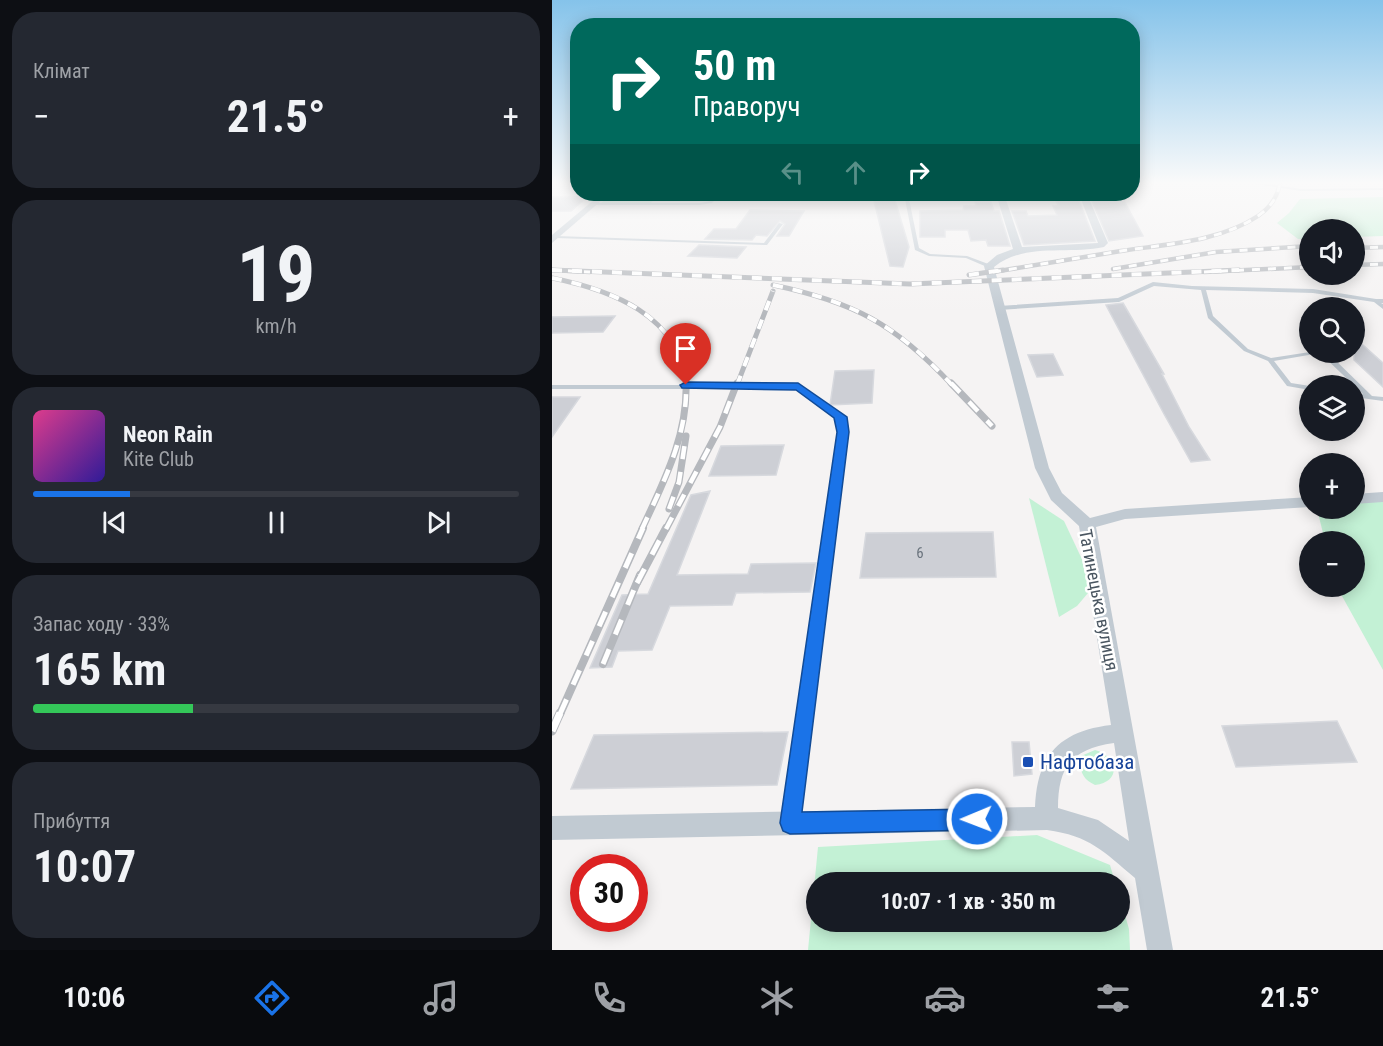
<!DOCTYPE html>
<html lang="uk">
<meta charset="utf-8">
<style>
:root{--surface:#171b24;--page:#242831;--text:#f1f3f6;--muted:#9ea1a6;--line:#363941;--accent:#1a73e8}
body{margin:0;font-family:"Roboto Condensed",sans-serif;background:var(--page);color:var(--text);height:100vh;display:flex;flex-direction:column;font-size:22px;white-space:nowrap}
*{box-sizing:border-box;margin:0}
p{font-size:20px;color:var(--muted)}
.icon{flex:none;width:33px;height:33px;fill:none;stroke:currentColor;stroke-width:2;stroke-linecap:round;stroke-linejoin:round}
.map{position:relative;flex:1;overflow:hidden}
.panel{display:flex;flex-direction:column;gap:12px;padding:12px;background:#0d0f14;width:552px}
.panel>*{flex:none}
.top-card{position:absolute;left:18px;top:18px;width:570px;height:183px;border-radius:24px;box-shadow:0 3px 15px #0003;background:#00695c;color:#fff;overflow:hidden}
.buttons{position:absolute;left:747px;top:219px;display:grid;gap:12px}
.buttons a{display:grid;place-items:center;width:66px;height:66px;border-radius:50%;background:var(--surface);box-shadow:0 3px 15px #0003;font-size:30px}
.speed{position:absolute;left:18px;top:854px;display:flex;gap:12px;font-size:30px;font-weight:700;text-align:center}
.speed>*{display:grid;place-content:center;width:78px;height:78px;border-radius:50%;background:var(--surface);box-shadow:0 3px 15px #0003;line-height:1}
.speed .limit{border:9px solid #d22;background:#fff;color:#111}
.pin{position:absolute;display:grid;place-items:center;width:51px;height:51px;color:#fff;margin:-62px -26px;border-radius:50% 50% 50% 0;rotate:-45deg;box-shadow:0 0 6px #0007}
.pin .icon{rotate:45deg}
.me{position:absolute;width:66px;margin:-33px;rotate:269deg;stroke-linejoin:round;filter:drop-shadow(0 0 4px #0008)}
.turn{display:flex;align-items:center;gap:21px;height:126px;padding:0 24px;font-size:27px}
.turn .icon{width:78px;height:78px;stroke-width:2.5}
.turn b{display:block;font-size:42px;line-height:51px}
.lanes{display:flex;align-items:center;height:57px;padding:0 24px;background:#0003;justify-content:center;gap:30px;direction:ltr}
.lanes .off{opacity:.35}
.big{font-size:45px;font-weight:700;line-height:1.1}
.panel .card{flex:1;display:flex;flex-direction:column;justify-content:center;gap:9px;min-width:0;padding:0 21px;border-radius:24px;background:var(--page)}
.panel .dial{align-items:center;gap:0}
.dial b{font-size:78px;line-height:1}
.song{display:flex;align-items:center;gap:18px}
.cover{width:72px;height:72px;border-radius:9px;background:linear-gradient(135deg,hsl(330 70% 55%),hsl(250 70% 35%))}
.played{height:6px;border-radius:3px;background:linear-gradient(90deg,var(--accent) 20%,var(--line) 20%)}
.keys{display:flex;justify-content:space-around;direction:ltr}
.heat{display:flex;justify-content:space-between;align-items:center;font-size:33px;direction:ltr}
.charge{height:9px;border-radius:4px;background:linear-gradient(90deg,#34c759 33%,var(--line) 0)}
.trip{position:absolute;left:254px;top:872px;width:324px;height:60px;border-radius:30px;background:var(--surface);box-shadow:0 3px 15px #0003;font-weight:700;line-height:60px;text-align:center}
.tabs{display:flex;height:96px;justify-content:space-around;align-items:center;background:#090b0e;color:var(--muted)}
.tabs .icon{width:42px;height:42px}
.tabs .selected{color:var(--accent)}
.tabs b{font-size:27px;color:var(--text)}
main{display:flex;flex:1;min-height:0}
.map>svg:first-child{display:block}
</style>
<main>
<section class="panel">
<div class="card"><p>Клімат</p>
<div class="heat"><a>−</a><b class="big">21.5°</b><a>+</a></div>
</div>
<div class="card dial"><b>19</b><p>km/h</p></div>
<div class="card">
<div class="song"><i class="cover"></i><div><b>Neon Rain</b><p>Kite Club</p></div></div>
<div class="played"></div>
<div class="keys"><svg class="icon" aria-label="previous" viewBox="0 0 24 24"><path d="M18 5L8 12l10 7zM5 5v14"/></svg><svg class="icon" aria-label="pause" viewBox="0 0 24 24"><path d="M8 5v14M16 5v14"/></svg><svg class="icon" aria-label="next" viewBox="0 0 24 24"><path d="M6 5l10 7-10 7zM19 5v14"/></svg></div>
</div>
<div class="card"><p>Запас ходу · 33%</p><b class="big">165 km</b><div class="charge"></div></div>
<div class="card"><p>Прибуття</p><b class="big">10:07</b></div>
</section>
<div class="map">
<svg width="831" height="950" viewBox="0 0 831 950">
<rect width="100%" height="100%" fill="#f5f3f3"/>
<g fill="#c3f1d5">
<path d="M60,194h48l-9,9 -51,1z"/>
<path d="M831,197v39l-28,1 -1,-7h-44l-1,9h-11l-21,-16 12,-10 11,-14z"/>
<path d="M831,496v174l-46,-83 17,-1v-44l-29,-1 -8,-32 37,-1 1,-9z"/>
<path d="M477,498l35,23 24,51v21l-11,13 -18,11z"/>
<path d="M543,750c23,6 27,32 0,35 -13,-6 -16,-15 -14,-29z"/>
<path d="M485,835l73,30 5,17h-299v39h303v-26l10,34 1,21h-322l10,-103z"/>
</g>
<g fill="#cdcfd5" stroke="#d7d9de" stroke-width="1.5">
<path d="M537,194l32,1 22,41 -34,5z"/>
<path d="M506,196h19l18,45 -71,4 -12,-34h14l2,5 29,-1 -4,-9h6l-5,-8z"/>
<path d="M0,197h35l-16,14h-19z"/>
<path d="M343,200l14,47 -6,20 -13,-1 -16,-65z"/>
<path d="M423,202h16l3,9h5l11,35h-22l-2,-6 -15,1 -3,-11h-23v7h-25v-26l43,-1 1,-4h12z"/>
<path d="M198,210l54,1 -15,25h-12l8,-12 -5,-3 -13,15 -11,-1 -4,5 -47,-1 9,-10h22z"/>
<path d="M147,245l47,2 -9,11 -49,-2z"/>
<path d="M571,303l41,71h-2l27,53 21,33 -19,2 -27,-48 -58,-109z"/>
<path d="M63,316l-12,16 -51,1v-16z"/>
<path d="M802,337l29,26v24l-29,-27z"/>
<path d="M501,354l10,21 -26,2 -9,-22z"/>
<path d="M322,370l-2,33 -42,2 5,-34z"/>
<path d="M0,397h28l-28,40z"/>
<path d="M232,445l-8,30 -67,1 12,-30z"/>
<path d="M158,491l-33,84 71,-1 3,-10 65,-1 -6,29 -74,1 -4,12 -62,1 -18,44 -34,1 -6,16 -22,1 32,-73 26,-1 43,-99z"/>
<path d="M441,532l3,45 -136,1 6,-45z"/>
<path d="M785,721l20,41 -121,5 -14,-41z"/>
<path d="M236,732l-11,53 -206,4 23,-54z"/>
<path d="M460,742h17l3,32 -18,2z"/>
</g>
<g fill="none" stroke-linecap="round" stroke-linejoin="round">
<g fill="#c1cad2" fill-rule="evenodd">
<path d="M690,182h13l46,7 82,-1v2l-82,1z"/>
<path d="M165,194h4l-9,9 -12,2h-107l-2,-1 2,-1h107l10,-2z"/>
<path d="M352,194h4l11,54 11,6 37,2 24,9v2h-4l-21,-9 -37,-2 -14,-6z"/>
<path d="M227,223l4,1 -16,21h-2l-209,-7 -2,-1 2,-1 208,7z"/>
<path d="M601,282l39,4 121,3 63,10h7v4h-2l2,1v5l-9,-7 -61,-9 -107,-3 7,26 35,33 23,9 39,-6h17l45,44 11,1v4l-29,-4v-4l9,1 -43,-41 -46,8 17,22 19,3v4l-23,-4 -19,-25 -24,-10 -36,-33 -7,-28 -47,-4 -35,16 -120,8 -3,-2 3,-2 119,-8z"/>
<path d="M0,385h246l46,32 2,15 -49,390 -2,4 -4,2 -4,-2 -2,-4 55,-390 -2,-14 -41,-29h-245z"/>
</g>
<g fill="#c1cad2" fill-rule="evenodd">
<path d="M49,194h8l-57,49v-8z"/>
<path d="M444,194h8l18,53 76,-4 -19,-49h8l21,49 -4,4c-37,8 -78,-5 -110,20l55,201 13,25 28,25 35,-9 185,-12v10l-185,12 -29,8 77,423h-26l-12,-72c-32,-27 -45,-42 -88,-48l-495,10v-24l483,-9c2,-52 25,-76 76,-82l-32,-199 -28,-26 -16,-32 -51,-202 13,-11 16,-6zM562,743l15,98 -31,-21 -40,-12c0,-42 14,-59 56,-65z"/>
<path d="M831,492v10l-29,2v-10z"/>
</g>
<g stroke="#b5b8bd" stroke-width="4.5">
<g id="rail-far4">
<path d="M802,248l29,-1"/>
<path d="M802,265l29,-1"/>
<path d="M561,269l103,-17 94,-6"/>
<path d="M0,270l38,2"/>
<path d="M441,272c43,-7 85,-14 128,-21 45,-7 98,-9 137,-35 13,-9 20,-19 22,-34"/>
<path d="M652,272l106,-5"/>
</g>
</g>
<g stroke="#b5b8bd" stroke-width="5">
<g id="rail-far3">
<path d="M0,270l358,14 329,-14"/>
<path d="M417,275l34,-5"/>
<path d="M0,278c59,12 128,37 134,107"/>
<path d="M221,285c81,17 122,39 179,100"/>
<path d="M185,385l36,-94"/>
</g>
</g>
<g stroke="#b5b8bd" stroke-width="7">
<g id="rail-far2">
<path d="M399,383l41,43"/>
<path d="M117,509l10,-27 7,-46"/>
<path d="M90,529c21,-46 46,-93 44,-146"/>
<path d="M114,529l54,-102 17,-44"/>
</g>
</g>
<g stroke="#b5b8bd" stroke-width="8">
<g id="rail-far1">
<path d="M85,583l29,-55"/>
<path d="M51,664l37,-89"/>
<path d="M8,714l83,-186"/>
</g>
</g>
<g stroke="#b5b8bd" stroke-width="9">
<path id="rail" d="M0,731l8,-18"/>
</g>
<use href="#rail-far4" stroke="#fff" stroke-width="3" stroke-dasharray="8" stroke-linecap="butt"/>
<use href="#rail-far3" stroke="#fff" stroke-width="4" stroke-dasharray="10" stroke-linecap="butt"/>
<use href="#rail-far2" stroke="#fff" stroke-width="4.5" stroke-dasharray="13" stroke-linecap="butt"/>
<use href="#rail-far1" stroke="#fff" stroke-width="5" stroke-dasharray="16" stroke-linecap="butt"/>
<use href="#rail" stroke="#fff" stroke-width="7" stroke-dasharray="21" stroke-linecap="butt"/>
</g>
<linearGradient id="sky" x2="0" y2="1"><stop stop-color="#85c3ea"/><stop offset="0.58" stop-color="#fafafa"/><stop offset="1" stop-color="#fafafa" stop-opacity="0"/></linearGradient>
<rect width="831" height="315" fill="url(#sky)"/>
<path fill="#1a73e8" stroke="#114b97" stroke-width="1.5" d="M134,382l112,1 49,34 2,15 -47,380 175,-3 7,3 3,7 -3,8 -7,3 -187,4 -7,-3 -3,-8 57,-391 -3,-14 -38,-28 -114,-2 -2,-3z"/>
<rect fill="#1a4fb4" stroke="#fff" stroke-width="2" x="470" y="756" width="12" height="12" rx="3"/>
<g text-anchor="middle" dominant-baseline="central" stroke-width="5" stroke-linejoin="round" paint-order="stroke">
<g font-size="15" fill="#6b747e">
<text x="368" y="553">6</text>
</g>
<g font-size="18" fill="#4a5661" stroke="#fff">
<text transform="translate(547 600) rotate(79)">Татинецька вулиця</text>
</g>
<g font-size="21" fill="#164399" stroke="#fff" text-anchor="start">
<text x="488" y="762">Нафтобаза</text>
</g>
</g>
</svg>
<div class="buttons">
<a><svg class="icon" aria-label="sound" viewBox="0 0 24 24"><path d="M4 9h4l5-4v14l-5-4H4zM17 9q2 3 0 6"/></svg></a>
<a><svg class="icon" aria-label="search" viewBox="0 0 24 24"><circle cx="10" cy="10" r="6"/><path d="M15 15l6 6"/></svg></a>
<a><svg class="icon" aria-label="layers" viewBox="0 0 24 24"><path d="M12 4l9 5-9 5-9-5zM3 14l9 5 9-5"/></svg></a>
<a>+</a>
<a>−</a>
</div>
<div class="speed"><div class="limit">30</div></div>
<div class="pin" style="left:134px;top:385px;background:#d93025"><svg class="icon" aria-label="arrive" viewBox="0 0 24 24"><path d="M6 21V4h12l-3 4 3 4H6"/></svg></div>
<svg class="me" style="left:425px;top:819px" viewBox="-20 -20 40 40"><circle r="17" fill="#1a73e8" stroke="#fff" stroke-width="3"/><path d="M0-11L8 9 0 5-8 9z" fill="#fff"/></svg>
<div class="trip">10:07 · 1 хв · 350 m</div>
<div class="top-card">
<div class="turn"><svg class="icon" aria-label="right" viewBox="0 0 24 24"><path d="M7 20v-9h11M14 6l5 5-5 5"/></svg><div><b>50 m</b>Праворуч</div></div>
<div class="lanes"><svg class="icon off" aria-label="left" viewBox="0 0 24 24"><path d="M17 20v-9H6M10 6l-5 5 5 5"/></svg><svg class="icon off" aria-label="ahead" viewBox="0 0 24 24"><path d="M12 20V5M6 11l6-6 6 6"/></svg><svg class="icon" aria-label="right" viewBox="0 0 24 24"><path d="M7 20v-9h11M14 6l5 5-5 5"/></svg></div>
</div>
</div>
</main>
<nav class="tabs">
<b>10:06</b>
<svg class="icon selected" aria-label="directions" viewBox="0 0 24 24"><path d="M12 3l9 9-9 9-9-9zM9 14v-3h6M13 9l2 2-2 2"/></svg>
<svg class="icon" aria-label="music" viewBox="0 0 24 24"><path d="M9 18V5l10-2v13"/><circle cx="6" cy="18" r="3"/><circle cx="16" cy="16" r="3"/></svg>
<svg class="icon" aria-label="phone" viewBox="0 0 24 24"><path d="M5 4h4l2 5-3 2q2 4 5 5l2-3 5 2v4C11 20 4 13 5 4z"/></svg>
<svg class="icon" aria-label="climate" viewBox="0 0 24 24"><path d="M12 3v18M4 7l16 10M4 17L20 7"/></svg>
<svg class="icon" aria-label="car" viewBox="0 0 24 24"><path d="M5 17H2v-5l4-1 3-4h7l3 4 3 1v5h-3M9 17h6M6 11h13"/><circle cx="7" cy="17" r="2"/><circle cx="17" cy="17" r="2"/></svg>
<svg class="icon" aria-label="filters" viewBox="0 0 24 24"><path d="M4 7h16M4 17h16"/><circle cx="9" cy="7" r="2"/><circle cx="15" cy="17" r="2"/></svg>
<b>21.5°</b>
</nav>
